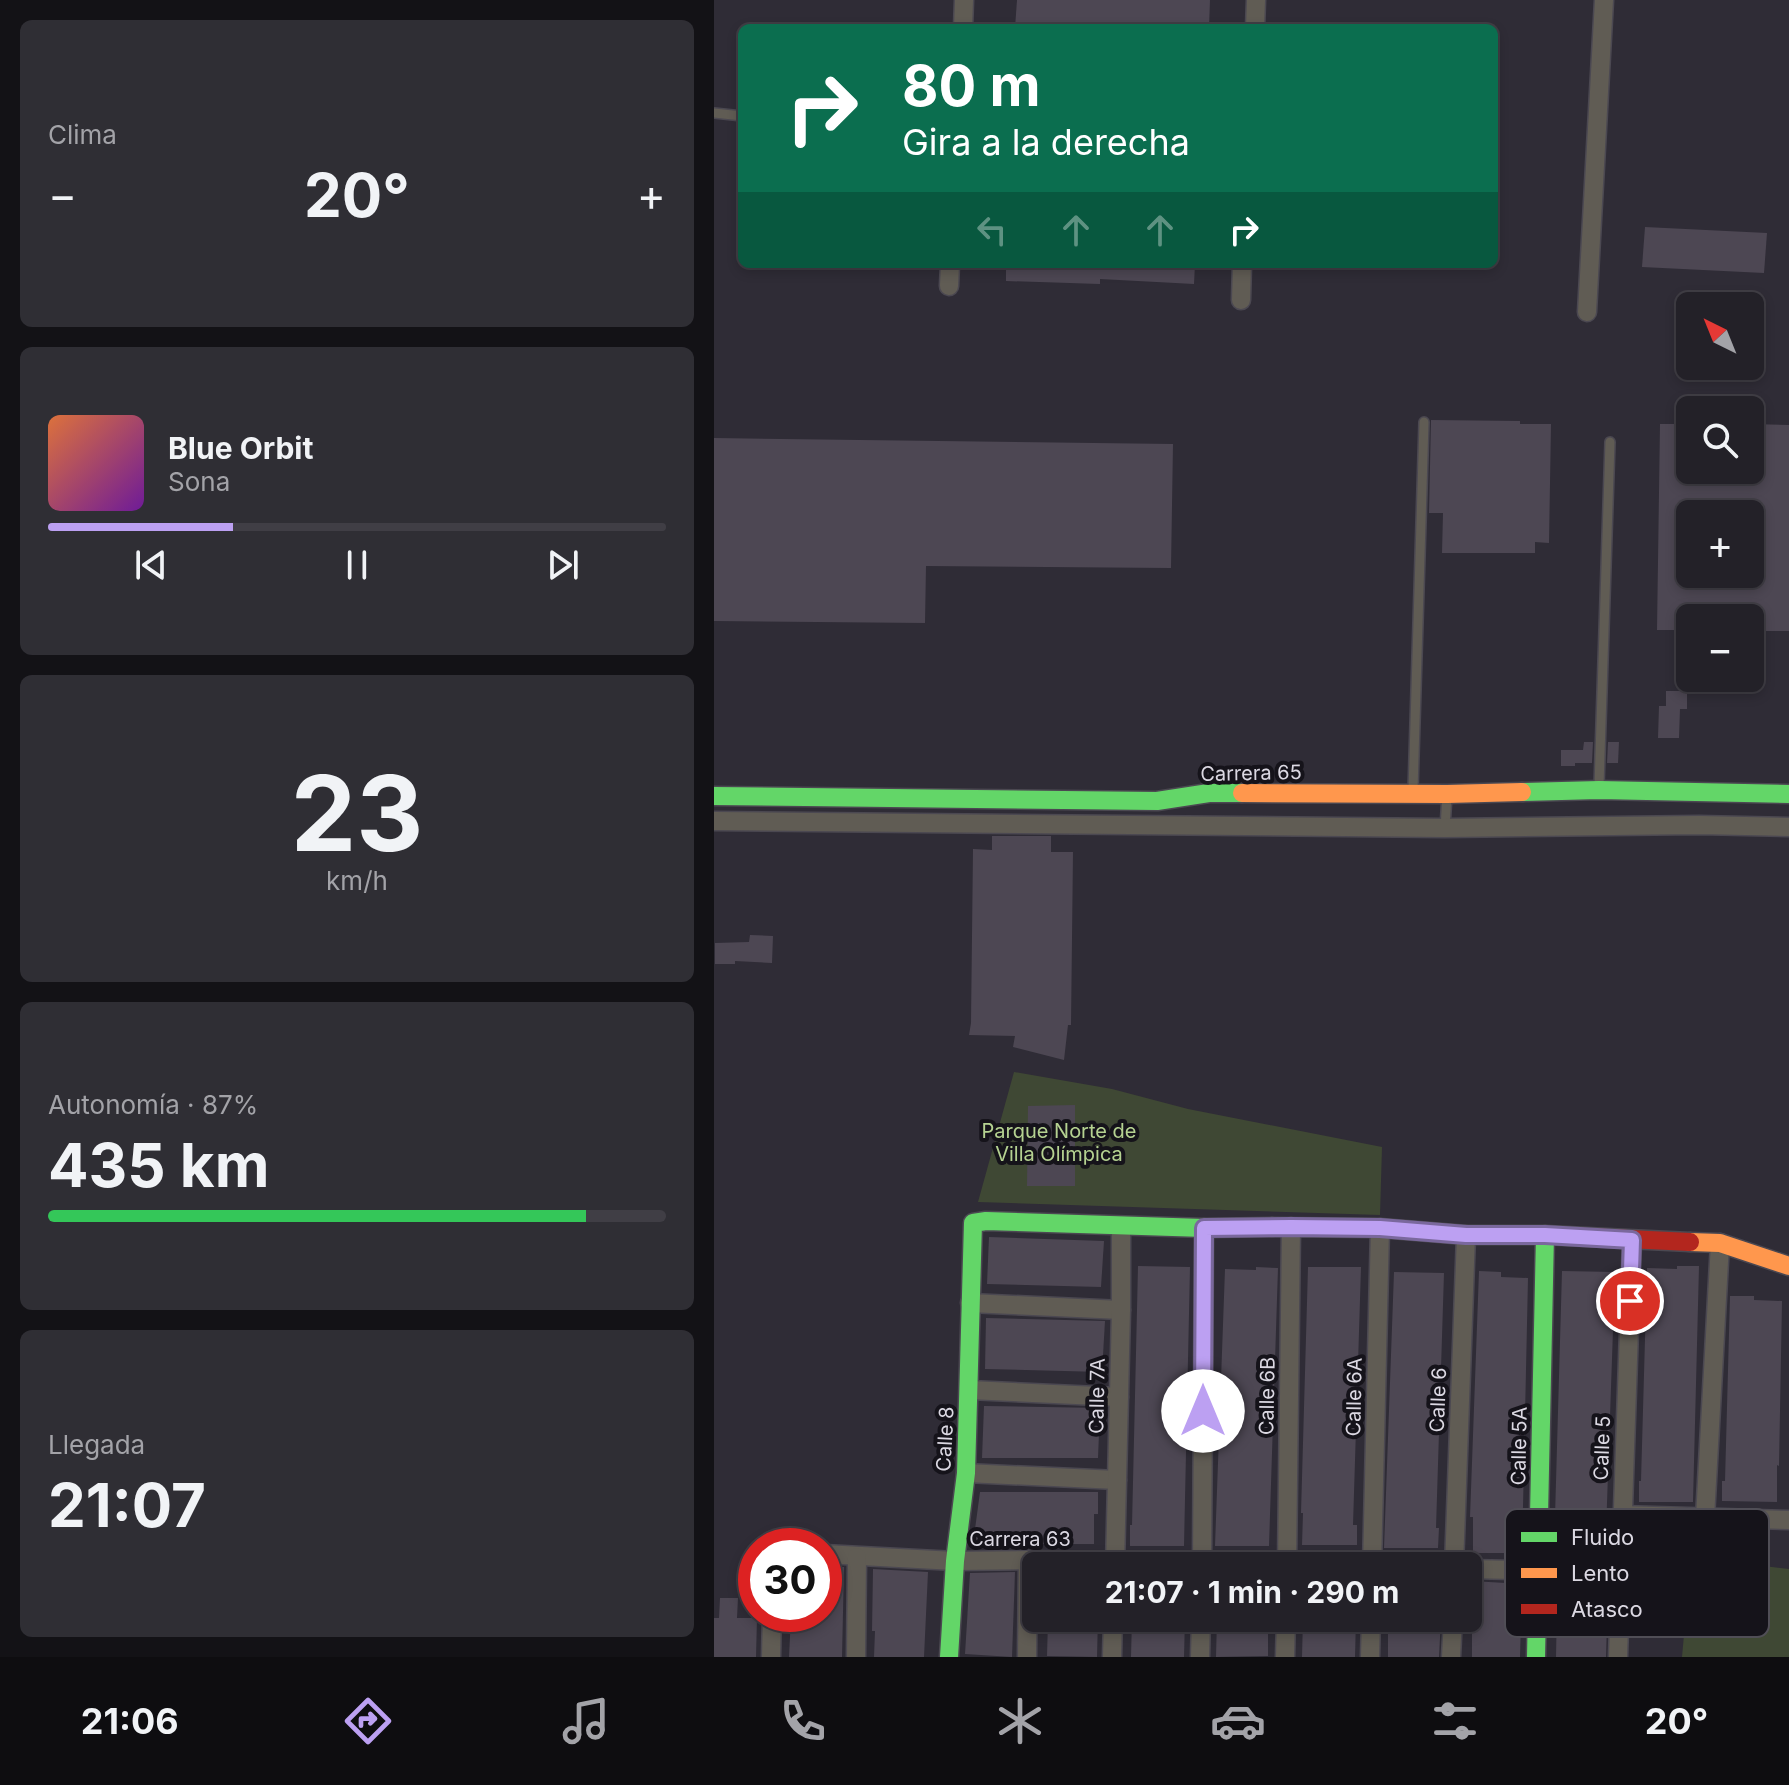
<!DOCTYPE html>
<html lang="es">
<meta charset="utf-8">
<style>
:root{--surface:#232128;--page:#2f2e34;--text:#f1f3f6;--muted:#a3a3a8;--line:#403e45;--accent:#bca0f2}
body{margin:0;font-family:Inter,sans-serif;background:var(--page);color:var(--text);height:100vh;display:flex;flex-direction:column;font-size:30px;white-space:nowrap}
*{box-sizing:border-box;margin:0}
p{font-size:26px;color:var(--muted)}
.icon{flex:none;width:44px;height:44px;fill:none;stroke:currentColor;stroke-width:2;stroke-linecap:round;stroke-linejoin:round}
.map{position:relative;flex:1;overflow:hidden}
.drawer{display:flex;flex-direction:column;gap:20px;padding:20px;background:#131216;width:714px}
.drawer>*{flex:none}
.top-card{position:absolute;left:24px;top:24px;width:760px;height:244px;border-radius:12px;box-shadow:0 4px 12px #0003,0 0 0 2px var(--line);background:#0b6e4f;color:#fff;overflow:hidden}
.needle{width:52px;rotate:317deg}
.tools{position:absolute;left:962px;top:292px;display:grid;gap:16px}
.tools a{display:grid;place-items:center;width:88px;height:88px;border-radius:12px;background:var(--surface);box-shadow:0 4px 12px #0003,0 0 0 2px var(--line);font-size:40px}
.speed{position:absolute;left:24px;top:1528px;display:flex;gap:16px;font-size:40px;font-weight:700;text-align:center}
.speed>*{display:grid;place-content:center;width:104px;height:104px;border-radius:50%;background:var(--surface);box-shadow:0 4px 12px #0003,0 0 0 2px var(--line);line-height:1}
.speed .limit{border:12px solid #d22;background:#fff;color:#111}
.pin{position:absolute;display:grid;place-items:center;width:68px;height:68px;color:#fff;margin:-34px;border:4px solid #fff;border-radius:50%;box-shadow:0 2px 8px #0007}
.me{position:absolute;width:88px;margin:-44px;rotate:0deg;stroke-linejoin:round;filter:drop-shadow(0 0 6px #0008)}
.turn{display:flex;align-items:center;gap:28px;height:168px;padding:0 32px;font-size:36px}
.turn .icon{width:104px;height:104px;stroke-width:2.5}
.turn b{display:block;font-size:56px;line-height:68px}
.lanes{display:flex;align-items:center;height:76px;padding:0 32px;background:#0003;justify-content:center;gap:40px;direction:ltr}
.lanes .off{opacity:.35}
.big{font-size:60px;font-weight:700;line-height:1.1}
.drawer .tile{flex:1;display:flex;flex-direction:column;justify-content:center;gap:12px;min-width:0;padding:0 28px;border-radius:12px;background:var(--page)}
.drawer .dial{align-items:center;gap:0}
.dial b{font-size:104px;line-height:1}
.song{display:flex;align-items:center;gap:24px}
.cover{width:96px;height:96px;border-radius:12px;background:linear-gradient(135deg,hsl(20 70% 55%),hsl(280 70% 35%))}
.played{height:8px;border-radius:4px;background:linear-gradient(90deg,var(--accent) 30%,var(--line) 30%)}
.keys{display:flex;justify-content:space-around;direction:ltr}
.heat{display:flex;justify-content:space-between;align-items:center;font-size:44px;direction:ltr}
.charge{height:12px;border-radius:6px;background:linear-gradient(90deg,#34c759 87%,var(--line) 0)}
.trip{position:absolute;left:308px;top:1552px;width:460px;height:80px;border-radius:12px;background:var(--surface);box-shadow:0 4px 12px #0003,0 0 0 2px var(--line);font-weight:700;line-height:80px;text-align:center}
.menu{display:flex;height:128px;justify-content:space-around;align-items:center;background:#0e0d10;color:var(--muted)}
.menu .icon{width:56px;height:56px}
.menu .on{color:var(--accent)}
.menu b{font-size:36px;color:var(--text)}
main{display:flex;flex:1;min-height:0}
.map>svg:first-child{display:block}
</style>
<main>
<section class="drawer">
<div class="tile"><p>Clima</p>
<div class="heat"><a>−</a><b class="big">20°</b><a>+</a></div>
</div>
<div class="tile">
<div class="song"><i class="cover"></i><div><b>Blue Orbit</b><p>Sona</p></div></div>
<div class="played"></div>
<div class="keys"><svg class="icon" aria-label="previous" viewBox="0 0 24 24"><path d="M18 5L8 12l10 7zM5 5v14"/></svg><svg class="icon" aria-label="pause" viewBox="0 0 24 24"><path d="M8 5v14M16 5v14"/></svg><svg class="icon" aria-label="next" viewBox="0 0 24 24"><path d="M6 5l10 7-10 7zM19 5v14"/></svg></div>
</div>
<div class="tile dial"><b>23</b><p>km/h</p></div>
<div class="tile"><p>Autonomía · 87%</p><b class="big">435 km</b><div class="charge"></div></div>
<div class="tile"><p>Llegada</p><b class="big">21:07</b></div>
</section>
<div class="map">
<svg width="1075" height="1657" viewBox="0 0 1075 1657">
<rect width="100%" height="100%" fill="#2f2c36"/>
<g fill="#3f4834">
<path d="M300,1072l98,17 76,20 194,38 -2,68 -402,-13z"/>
<path d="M1017,1562l58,7v88h-107l8,-89z"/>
</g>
<g fill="#4d4753" fill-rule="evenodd">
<path d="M303,0h193l-1,28h-194z"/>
<path d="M931,227l122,6 -3,40 -122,-6z"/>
<path d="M292,264h189l-1,20 -94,-5v5l-94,-3z"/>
<path d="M717,420l89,1v3h31l-2,119 -14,-1v11h-93l1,-40h-14z"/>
<path d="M946,424h30v46h60v-46l39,1v206h-39v-13h-60v12h-33zM976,514h60v60h-60z"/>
<path d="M0,438l459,6 -2,124 -245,-2 -1,57 -211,-2z"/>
<path d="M952,691h21v18h-7l-1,29h-21l1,-32h7z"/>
<path d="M870,742h9l-1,21h-17v3h-14v-16h22z"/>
<path d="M894,742h11l-1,21h-11z"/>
<path d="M278,836h59v16h22l-2,173h-3l-4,35 -51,-13 2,-11 -46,-1 2,-12 2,-174 19,1z"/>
<path d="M36,935l23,1 -1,27 -37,-2v3h-20v-21l34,-1z"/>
<path d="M361,1105v81h-48l1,-80z"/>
<path d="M275,1237l115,4 -3,46 -114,-3z"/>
<path d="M424,1266l52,1 -6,279h-54v-21h2z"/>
<path d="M963,1266h22l-6,236h-54v-21h2l6,-213 30,1z"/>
<path d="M542,1267l22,1 -9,278h-54l10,-277 31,1z"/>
<path d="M594,1267h53l-8,258h4v20h-55l1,-32h-2z"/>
<path d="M765,1271l22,1v5l27,1 -6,275h-49v-36h-3z"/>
<path d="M848,1271l53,1 -9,260h2v20h-54z"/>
<path d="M680,1272l50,1 -8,255h3l-1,20h-54z"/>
<path d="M1016,1296h24v4l28,1 -3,165 -2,-1v37l-55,-1v-20h3z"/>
<path d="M272,1318l119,3 -3,51 -117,-3z"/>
<path d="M270,1406l116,2 -2,50h-116z"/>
<path d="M266,1492h118v22h-4v30h-121z"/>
<path d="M130,1567l-2,90h-53l2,-41 29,1v-3h4v-46z"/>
<path d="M159,1569l55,3 -4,85h-50l1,-26h-3z"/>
<path d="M301,1572l-3,85 -47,-3 5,-81z"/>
<path d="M758,1581l50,3 -2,73h-48z"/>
<path d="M840,1584l54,3 -2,70h-50l1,-53h-4z"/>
<path d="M6,1598h18l-1,20h20l-1,39h-42v-39h5z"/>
<path d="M361,1618h23l-1,39 -50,-1 1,-36 27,1z"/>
<path d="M418,1618h53l-1,39h-53z"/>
<path d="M503,1618h22v3l29,1v34l-52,1z"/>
<path d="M589,1618h53l-1,39h-53z"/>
<path d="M674,1618h53l-2,39h-51z"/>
</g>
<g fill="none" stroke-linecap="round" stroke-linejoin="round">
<g stroke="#4b4851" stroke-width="12">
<g id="lane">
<path d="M0,113l28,3"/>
<path d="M885,786l11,-344"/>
<path d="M699,790l11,-368"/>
<path d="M731,828l2,-33"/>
</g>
</g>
<g stroke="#4b4851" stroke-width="21">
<g id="street">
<path d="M249,28l1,-28"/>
<path d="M541,28l1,-28"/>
<path d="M235,286l1,-22"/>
<path d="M527,300l1,-36"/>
<path d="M873,312l17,-312"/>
<path d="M0,821l731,7 254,-3 90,2"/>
<path d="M256,1303l151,7"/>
<path d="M256,1390l149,7"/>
<path d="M252,1473l151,7"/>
<path d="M907,1515l168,5"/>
<path d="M991,1518l15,-275"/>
<path d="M110,1554l131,7 73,-1 284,6"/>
<path d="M401,1566l6,-256v-84"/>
<path d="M488,1566l2,-338"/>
<path d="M573,1566l4,-339"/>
<path d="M658,1566l8,-338"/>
<path d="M740,1566l12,-331"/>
<path d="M754,1569l152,3"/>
<path d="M57,1657l1,-43"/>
<path d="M142,1657l1,-100"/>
<path d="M313,1657l1,-97"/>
<path d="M398,1657l1,-39"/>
<path d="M486,1657l1,-39"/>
<path d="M571,1657l1,-39"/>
<path d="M656,1657l1,-39"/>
<path d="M737,1657l2,-39"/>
<path d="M904,1657l14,-417"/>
</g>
</g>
<g stroke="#4b4851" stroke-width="21">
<g id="fast">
<path d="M808,792l77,-2 190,4"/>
<path d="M0,796l443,5 52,-8h33"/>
<path d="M235,1657l6,-96 11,-88 7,-250 13,-2 218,7 68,-1"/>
<path d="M822,1657l9,-422"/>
</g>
</g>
<g stroke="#4b4851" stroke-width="21">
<g id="slow">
<path d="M528,793l205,1 75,-2"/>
<path d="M976,1242l30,1 69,23"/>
</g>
</g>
<g stroke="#4b4851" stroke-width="21">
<path id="jam" d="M558,1227l108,1 86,7h79l145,7"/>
</g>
<use href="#lane" stroke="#605c54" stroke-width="9"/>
<use href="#street" stroke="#605c54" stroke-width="18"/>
<use href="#fast" stroke="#63d668" stroke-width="18"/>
<use href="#slow" stroke="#ff974d" stroke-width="18"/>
<use href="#jam" stroke="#b3261e" stroke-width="18"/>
</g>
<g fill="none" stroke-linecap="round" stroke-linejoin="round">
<g stroke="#7a689d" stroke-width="20">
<path id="route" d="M489,1411l1,-183 87,-1 89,1 86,7h79l87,5 -2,61"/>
</g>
<use href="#route" stroke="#bca0f2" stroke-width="14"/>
</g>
<g text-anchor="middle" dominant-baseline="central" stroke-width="8" stroke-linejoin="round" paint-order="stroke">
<g font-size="20" fill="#dbd8e2" stroke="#15131a">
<text transform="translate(537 773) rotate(-1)">Carrera 65</text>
<text transform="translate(383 1396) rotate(-89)">Calle 7A</text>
<text transform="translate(553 1396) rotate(-89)">Calle 6B</text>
<text transform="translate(640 1397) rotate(-89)">Calle 6A</text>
<text transform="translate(724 1400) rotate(-88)">Calle 6</text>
<text transform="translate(231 1439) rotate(-87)">Calle 8</text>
<text transform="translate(805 1446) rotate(-89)">Calle 5A</text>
<text transform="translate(888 1448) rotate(-88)">Calle 5</text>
<text x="306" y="1539">Carrera 63</text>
</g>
<g font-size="20" fill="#b5d291" stroke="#15131a">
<text x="345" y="1131">Parque Norte de<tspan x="345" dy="23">Villa Olímpica</tspan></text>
</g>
</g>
<rect x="791" y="1509" width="264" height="128" rx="12" fill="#15131a" stroke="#504e56" stroke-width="2"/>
<rect x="807" y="1532" width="36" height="10" fill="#63d668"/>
<rect x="807" y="1568" width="36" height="10" fill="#ff974d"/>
<rect x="807" y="1604" width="36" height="10" fill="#b3261e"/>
<g font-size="22" fill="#dbd8e2">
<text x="857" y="1545">Fluido</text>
<text x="857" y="1581">Lento</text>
<text x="857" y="1617">Atasco</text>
</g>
</svg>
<div class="tools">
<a><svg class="needle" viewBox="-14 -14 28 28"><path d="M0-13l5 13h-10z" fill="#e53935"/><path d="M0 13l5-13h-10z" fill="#a3a3a8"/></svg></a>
<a><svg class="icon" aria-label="search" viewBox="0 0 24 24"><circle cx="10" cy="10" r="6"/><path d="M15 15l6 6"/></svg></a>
<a>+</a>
<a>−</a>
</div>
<div class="speed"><div class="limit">30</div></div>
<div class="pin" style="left:916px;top:1301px;background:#d93025"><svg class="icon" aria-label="arrive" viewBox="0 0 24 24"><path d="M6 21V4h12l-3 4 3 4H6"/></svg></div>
<svg class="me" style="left:489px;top:1411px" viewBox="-20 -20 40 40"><circle r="19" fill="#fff"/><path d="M0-13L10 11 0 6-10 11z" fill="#bca0f2"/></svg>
<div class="trip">21:07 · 1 min · 290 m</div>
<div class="top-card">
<div class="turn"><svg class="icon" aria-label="right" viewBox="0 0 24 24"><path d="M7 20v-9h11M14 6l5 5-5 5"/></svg><div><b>80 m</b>Gira a la derecha</div></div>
<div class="lanes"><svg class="icon off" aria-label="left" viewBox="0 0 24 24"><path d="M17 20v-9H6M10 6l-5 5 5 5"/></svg><svg class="icon off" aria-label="ahead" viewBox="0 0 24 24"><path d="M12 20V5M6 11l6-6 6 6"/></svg><svg class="icon off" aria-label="ahead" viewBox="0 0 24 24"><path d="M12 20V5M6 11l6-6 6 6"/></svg><svg class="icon" aria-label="right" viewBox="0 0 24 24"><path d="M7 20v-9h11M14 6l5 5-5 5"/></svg></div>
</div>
</div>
</main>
<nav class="menu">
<b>21:06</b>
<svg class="icon on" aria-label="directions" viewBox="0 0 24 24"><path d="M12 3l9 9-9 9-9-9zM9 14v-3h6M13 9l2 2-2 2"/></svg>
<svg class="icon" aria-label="music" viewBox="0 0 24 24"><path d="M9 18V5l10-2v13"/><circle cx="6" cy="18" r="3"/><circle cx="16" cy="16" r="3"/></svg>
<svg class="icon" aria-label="phone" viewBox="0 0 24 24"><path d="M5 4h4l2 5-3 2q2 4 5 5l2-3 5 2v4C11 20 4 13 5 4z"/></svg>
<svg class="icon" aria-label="climate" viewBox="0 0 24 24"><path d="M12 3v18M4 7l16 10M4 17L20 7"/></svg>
<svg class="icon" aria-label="car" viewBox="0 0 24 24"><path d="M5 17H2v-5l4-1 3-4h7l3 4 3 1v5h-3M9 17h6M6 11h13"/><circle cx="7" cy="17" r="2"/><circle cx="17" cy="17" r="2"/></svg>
<svg class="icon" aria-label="filters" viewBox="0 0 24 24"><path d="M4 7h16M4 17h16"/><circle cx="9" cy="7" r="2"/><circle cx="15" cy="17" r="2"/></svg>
<b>20°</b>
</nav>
